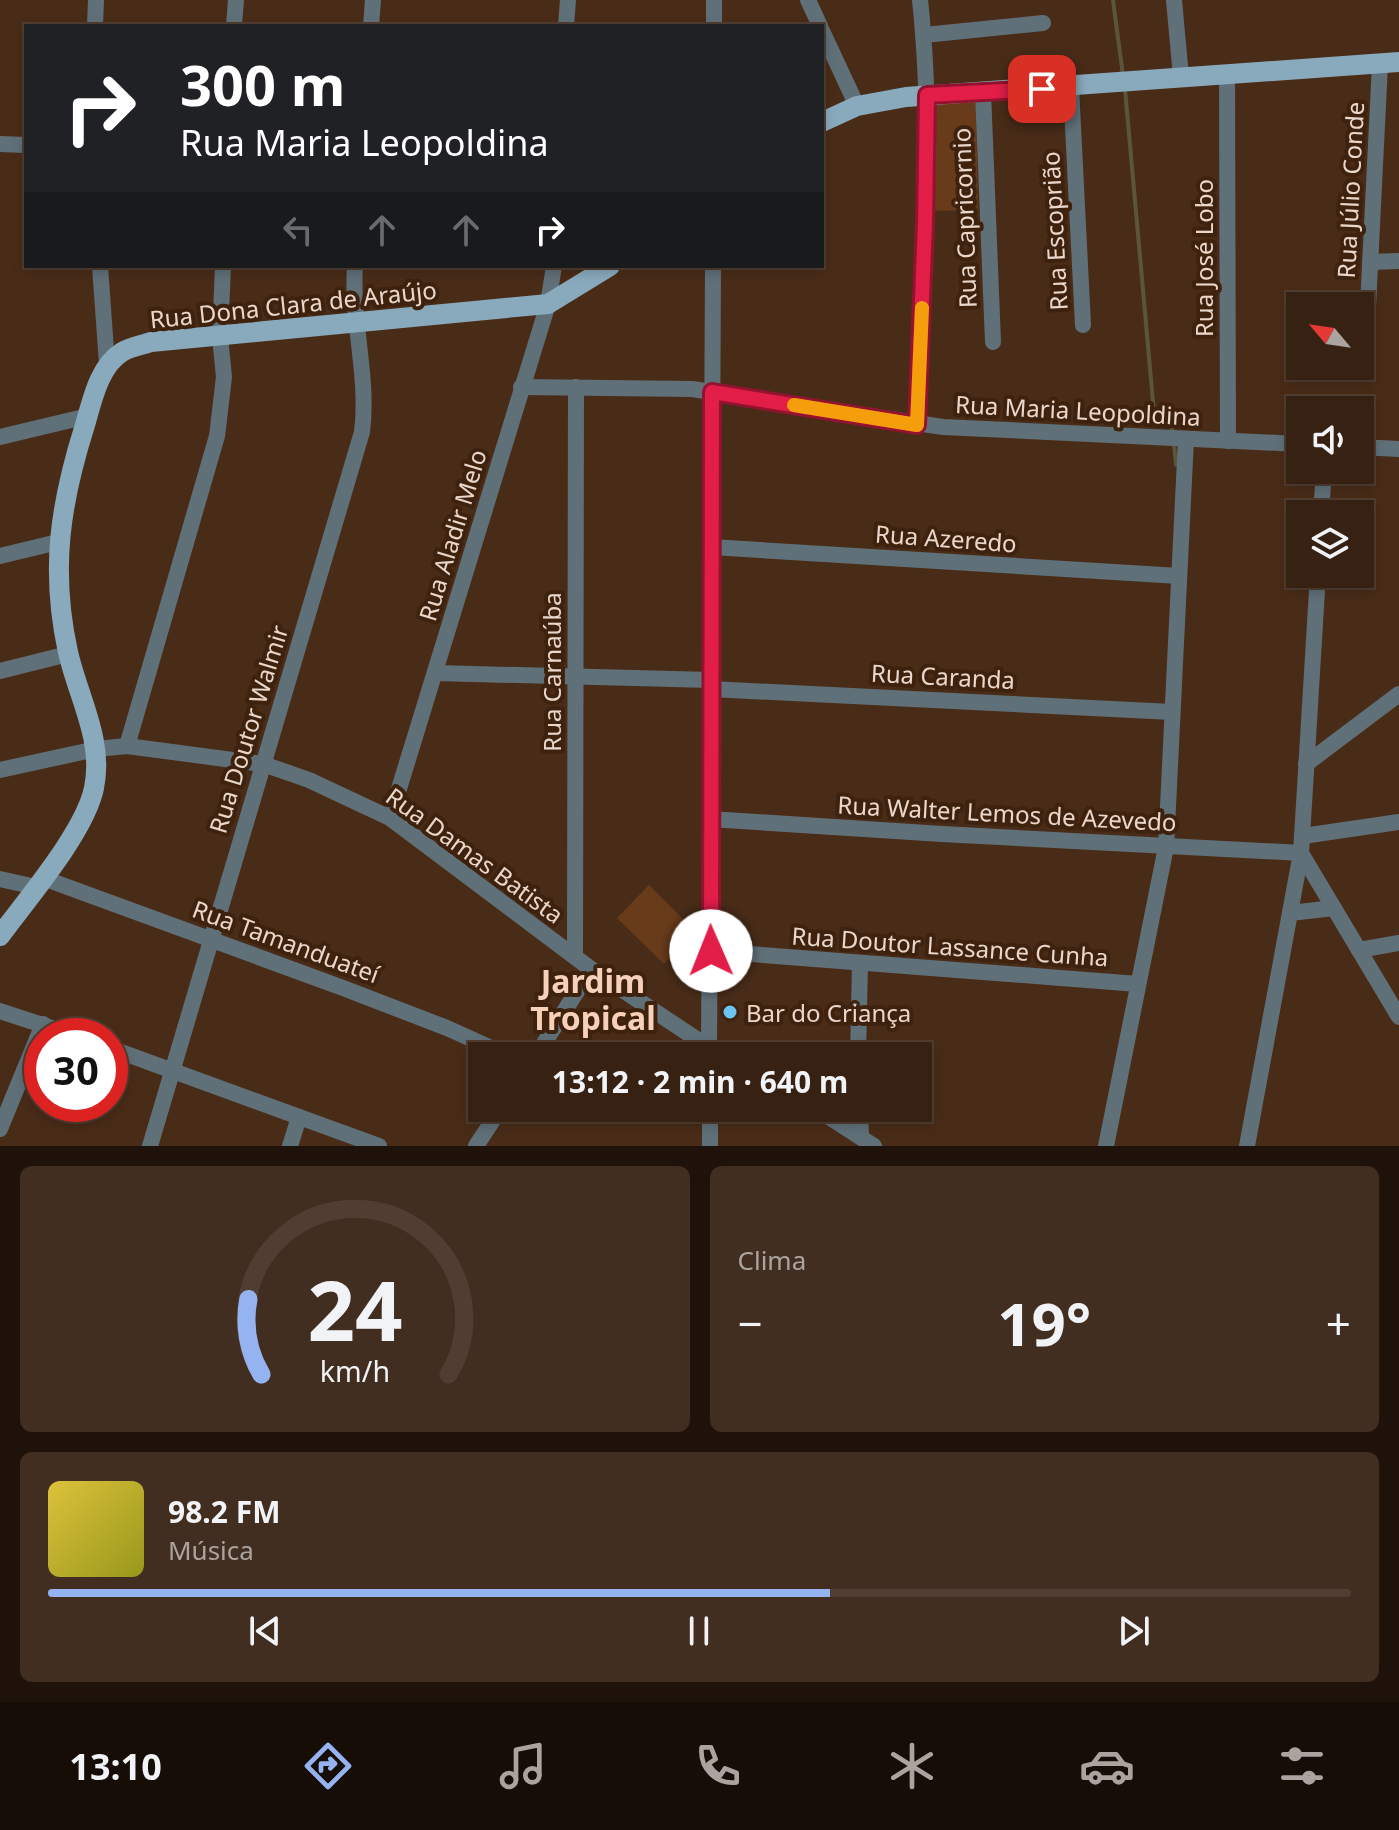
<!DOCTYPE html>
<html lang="pt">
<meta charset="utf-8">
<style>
:root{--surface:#372112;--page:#422e20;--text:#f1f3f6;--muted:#aaa39f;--line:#513e32;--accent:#95b2f1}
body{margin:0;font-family:"Noto Sans",sans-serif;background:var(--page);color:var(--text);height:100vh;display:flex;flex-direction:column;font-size:30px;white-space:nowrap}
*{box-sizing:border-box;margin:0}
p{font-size:26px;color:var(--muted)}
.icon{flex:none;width:44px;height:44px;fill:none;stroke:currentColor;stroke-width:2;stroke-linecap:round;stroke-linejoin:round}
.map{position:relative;height:1146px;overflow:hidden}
.sheet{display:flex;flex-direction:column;gap:20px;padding:20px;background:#1e120a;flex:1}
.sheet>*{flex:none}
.top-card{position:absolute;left:24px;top:24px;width:800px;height:244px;border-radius:0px;box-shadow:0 4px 12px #0003,0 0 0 2px var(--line);background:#202124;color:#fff;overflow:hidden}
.needle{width:52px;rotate:299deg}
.buttons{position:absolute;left:1286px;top:292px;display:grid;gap:16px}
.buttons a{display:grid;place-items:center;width:88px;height:88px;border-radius:0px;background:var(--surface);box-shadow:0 4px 12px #0003,0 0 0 2px var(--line);font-size:40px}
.speed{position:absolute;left:24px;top:1018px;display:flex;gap:16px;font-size:40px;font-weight:700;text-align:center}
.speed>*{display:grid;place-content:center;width:104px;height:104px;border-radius:50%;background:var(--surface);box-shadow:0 4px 12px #0003,0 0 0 2px var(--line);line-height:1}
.speed .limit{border:12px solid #d22;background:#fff;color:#111}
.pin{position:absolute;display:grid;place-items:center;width:68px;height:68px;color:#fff;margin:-34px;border-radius:16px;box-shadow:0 4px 12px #0006}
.me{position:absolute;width:88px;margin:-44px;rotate:359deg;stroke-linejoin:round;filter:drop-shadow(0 0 6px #0008)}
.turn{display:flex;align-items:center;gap:28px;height:168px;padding:0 24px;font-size:36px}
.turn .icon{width:104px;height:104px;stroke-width:2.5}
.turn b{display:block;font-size:56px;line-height:68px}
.lanes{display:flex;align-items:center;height:76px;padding:0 24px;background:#0003;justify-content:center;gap:40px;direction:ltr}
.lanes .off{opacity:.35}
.big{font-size:60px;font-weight:700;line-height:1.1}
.sheet .tile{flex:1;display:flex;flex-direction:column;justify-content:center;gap:12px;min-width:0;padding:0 28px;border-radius:12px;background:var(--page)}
.sheet .dial{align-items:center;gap:0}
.dial svg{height:208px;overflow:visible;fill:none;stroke:var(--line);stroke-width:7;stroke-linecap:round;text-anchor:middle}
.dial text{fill:var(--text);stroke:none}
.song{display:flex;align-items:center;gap:24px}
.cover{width:96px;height:96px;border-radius:12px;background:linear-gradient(135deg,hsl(50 70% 55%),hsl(60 70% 35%))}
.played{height:8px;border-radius:4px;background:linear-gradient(90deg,var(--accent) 60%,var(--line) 60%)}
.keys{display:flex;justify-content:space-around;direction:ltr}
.heat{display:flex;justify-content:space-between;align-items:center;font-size:44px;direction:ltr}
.sheet .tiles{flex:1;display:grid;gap:20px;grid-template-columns:1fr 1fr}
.tile:last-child{grid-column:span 2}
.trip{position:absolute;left:468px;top:1042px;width:464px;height:80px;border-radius:0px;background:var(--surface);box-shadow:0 4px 12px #0003,0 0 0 2px var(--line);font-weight:700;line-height:80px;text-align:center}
.tabs{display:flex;height:128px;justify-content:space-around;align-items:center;background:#160d07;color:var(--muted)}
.tabs .icon{width:56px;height:56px}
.tabs .current{color:var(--accent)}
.tabs b{font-size:36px;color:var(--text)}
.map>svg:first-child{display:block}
</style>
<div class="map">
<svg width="1399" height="1146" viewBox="0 0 1399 1146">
<rect width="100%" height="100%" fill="#492c18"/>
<g fill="#683b1b">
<path d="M976,100l2,110 -48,1 3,-107z"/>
<path d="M649,885l47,47 -32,32 -47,-46z"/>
</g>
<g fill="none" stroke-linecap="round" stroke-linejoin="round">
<g stroke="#5a563d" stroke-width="4">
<path d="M1113,0l10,76"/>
<path d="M1125,89l29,324 17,7 2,15"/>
<path d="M1174,444l2,21"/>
</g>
<g stroke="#607079" stroke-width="16">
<path d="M714,0v26"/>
<path d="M808,0l12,26"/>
<path d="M1174,0l7,77"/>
<path d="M95,26l1,-26"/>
<path d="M234,26l2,-26"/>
<path d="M371,26l2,-26"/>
<path d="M566,26l2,-26"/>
<path d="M822,31l35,75"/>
<path d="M924,35l119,-12"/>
<path d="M1227,75l1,366"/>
<path d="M1071,87l12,238"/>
<path d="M983,92l10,250"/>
<path d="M0,144l26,1"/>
<path d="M1370,262l29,-1"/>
<path d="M100,266l7,98"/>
<path d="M1365,367l15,-303"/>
<path d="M521,387l171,2 251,38 357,17"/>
<path d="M917,425c6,-141 18,-284 3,-425"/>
<path d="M0,437l88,-21"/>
<path d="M1360,447l39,2"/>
<path d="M1321,514l3,-44"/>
<path d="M711,547l468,29"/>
<path d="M0,556l58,-14"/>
<path d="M0,671l68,-17"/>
<path d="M435,673l276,7"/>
<path d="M711,689l461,23"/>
<path d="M127,746l90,-310 7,-59 -4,-40 3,-71"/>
<path d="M1306,764l93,-70"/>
<path d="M0,770l96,-21 31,-3 136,18 46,16 81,38 201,151 131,87"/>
<path d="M390,818l158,-514 6,-38"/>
<path d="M710,819l232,15 359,19"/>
<path d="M1303,836l96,-14"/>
<path d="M1301,853l98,164"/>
<path d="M43,878l300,110 104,40 62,28"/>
<path d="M0,879l36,8"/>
<path d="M1290,913l44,-5"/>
<path d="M1359,950l40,-7"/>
<path d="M711,951l427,33"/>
<path d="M575,957l1,-570"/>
<path d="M0,1011l76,25"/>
<path d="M110,1048l269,98"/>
<path d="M709,1054l4,-788"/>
<path d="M536,1056l55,-87"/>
<path d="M858,1056l2,-92"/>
<path d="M710,1108v38"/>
<path d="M815,1108l59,38"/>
<path d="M860,1108l1,28"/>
<path d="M0,1129l43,-105"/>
<path d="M150,1146l212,-714c7,-55 -11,-110 -7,-166"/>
<path d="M290,1146l9,-29"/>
<path d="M476,1146l25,-38"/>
<path d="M1106,1146l60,-299 20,-408"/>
<path d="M1247,1146l54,-293 17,-279"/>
</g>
<g stroke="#89aabd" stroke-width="20">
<path d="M822,122l35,-16 49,-9 493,-35"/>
<path d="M0,936c27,-37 85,-104 94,-148 10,-48 -16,-91 -26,-136 -18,-82 -8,-148 17,-227 7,-24 14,-59 37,-73 8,-5 20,-7 29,-10l397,-38 62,-38"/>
</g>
</g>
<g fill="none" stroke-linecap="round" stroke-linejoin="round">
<g stroke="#92132f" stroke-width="20">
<path id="route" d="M711,951l1,-559 205,33 8,-202 2,-128 115,-6"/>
</g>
<use href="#route" stroke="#e11d48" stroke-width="14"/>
<path stroke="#f59e0b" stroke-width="14" d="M794,405l123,20 5,-117"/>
</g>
<circle fill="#6cc3f2" stroke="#3e220e" stroke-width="3" cx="730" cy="1012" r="8"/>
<g text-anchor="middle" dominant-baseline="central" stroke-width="8" stroke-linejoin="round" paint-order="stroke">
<g font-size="24" fill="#ead7cb" stroke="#3e220e">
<text transform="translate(1350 190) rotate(-87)">Rua Júlio Conde</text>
<text transform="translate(964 218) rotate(-92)">Rua Capricornio</text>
<text transform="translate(1054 231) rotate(-93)">Rua Escoprião</text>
<text transform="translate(1203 258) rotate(-90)">Rua José Lobo</text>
<text transform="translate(293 304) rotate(-6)">Rua Dona Clara de Araújo</text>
<text transform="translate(1078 410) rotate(3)">Rua Maria Leopoldina</text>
<text transform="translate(452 535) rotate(-73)">Rua Aladir Melo</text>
<text transform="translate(946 538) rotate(4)">Rua Azeredo</text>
<text transform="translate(551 672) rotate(-90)">Rua Carnaúba</text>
<text transform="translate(943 676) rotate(3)">Rua Caranda</text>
<text transform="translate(248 729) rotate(-73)">Rua Doutor Walmir</text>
<text transform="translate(1007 813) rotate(3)">Rua Walter Lemos de Azevedo</text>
<text transform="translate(475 855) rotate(36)">Rua Damas Batista</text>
<text transform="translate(286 941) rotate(20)">Rua Tamanduateí</text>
<text transform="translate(950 946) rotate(4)">Rua Doutor Lassance Cunha</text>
</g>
<g font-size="24" fill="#ead7cb" stroke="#3e220e" text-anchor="start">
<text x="746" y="1012">Bar do Criança</text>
</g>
<g font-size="32" font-weight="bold" fill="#f6d0b8" stroke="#3e220e">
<text x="593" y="980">Jardim<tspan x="593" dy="37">Tropical</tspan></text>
</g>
</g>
</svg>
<div class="buttons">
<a><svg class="needle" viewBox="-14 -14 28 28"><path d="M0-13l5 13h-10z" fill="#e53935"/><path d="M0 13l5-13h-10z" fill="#aaa39f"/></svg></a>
<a><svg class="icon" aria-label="sound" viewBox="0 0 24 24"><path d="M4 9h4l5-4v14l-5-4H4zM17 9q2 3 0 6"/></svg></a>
<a><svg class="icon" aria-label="layers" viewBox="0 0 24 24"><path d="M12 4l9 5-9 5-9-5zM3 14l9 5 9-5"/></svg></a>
</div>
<div class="speed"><div class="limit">30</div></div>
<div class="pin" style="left:1042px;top:89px;background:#d93025"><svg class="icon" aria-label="arrive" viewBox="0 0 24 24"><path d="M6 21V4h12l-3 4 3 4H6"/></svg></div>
<svg class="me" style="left:711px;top:951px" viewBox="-20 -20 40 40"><circle r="19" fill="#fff"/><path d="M0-13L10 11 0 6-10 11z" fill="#e11d48"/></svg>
<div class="trip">13:12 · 2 min · 640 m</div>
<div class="top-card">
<div class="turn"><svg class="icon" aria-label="right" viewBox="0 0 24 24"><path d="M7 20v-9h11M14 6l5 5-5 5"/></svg><div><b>300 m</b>Rua Maria Leopoldina</div></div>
<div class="lanes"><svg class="icon off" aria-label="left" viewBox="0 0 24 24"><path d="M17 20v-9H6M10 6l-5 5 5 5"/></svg><svg class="icon off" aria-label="ahead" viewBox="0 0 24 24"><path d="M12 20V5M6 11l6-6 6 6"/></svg><svg class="icon off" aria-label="ahead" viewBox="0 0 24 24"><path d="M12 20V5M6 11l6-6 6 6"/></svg><svg class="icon" aria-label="right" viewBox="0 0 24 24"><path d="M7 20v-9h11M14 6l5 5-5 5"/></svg></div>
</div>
</div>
<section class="sheet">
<div class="tiles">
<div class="tile dial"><svg viewBox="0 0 100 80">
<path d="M14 69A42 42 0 1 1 86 69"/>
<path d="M14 69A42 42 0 0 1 9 40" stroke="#95b2f1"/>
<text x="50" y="56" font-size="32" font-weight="700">24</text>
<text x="50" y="72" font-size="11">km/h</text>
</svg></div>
<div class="tile"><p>Clima</p>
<div class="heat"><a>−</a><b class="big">19°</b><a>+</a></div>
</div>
<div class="tile">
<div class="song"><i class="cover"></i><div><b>98.2 FM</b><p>Música</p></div></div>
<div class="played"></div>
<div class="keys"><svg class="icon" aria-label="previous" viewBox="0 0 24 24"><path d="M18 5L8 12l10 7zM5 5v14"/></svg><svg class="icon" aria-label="pause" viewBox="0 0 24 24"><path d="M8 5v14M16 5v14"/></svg><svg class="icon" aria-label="next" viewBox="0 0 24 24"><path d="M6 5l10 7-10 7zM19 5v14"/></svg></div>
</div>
</div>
</section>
<nav class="tabs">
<b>13:10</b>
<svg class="icon current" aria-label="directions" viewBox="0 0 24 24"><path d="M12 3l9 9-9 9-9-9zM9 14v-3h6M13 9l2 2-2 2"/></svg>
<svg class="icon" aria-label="music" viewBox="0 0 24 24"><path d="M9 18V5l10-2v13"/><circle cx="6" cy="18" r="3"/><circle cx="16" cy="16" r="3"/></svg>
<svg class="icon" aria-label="phone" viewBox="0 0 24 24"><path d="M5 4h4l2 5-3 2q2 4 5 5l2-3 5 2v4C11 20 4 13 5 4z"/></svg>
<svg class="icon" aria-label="climate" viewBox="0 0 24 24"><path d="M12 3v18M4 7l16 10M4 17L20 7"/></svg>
<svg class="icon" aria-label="car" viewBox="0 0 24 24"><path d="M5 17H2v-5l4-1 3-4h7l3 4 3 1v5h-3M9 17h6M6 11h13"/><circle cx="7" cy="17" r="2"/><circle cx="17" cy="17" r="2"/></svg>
<svg class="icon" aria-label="filters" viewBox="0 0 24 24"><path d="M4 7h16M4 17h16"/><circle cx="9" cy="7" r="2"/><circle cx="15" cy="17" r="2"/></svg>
</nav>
